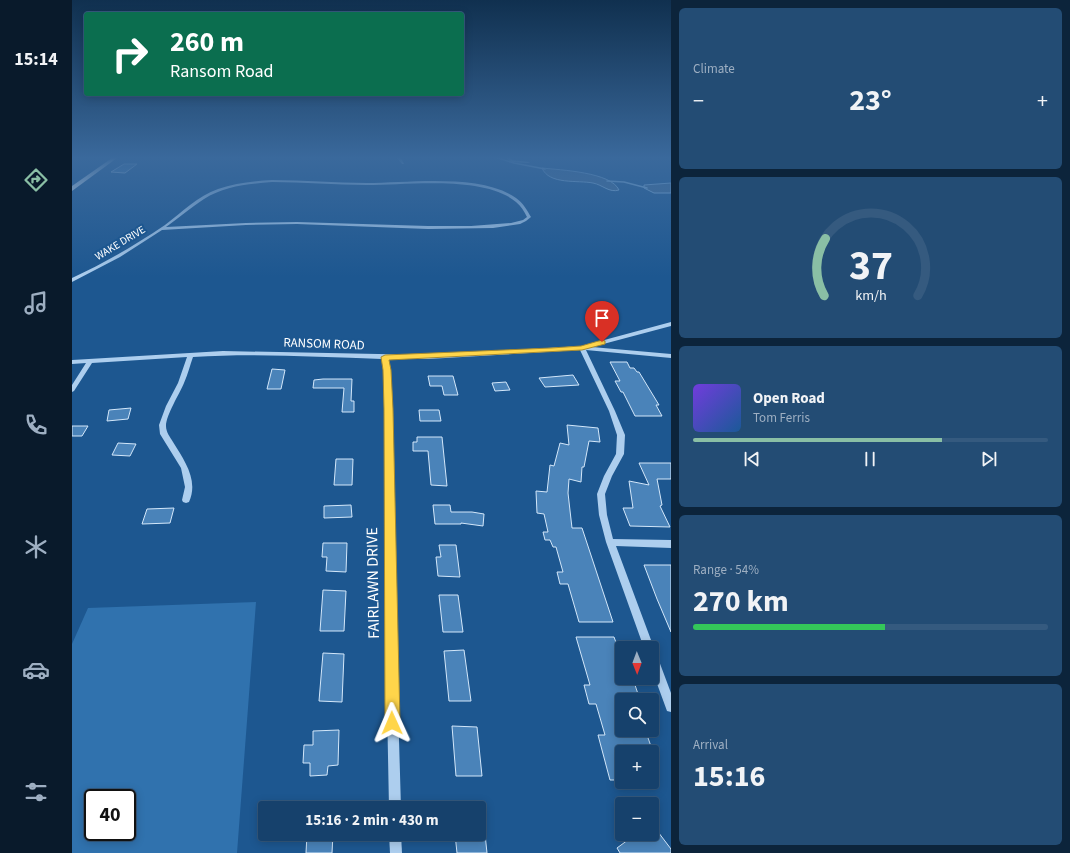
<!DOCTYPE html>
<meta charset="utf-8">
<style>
:root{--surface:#16416c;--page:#234c74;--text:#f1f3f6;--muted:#9eafc2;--line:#355a7f;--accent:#8abfa5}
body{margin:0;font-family:"Source Sans 3",sans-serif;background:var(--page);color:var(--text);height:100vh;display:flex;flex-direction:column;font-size:15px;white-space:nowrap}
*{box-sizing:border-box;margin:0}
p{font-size:13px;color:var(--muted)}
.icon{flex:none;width:22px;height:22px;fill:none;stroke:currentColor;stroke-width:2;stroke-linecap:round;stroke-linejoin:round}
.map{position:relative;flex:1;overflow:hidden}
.drawer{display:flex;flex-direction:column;gap:8px;padding:8px;background:#0c243b;width:399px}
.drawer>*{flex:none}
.hud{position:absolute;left:12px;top:12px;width:380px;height:84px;border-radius:4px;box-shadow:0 2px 10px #0003,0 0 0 1px var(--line);background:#0b6e4f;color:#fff;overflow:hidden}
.needle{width:26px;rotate:179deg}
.controls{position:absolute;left:543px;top:641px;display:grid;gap:8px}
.controls a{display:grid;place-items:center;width:44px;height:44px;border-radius:4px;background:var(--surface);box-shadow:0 2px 10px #0003,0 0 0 1px var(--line);font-size:20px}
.speed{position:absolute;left:12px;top:789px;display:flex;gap:8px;font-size:20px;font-weight:700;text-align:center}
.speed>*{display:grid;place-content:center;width:52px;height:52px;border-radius:50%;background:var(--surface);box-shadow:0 2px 10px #0003,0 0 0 1px var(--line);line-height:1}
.speed .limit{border:2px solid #111;border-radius:6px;background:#fff;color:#111}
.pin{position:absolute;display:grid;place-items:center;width:34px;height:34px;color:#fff;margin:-41px -17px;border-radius:50% 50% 50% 0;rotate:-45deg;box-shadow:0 0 4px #0007}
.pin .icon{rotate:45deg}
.me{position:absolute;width:44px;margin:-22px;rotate:359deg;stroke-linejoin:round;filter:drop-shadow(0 0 3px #0008)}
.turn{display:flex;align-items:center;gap:14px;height:84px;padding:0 20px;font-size:18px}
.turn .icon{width:52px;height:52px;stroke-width:2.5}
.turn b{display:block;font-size:28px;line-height:34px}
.big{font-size:30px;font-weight:700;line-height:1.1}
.drawer .tile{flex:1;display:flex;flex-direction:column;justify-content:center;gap:6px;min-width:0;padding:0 14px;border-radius:6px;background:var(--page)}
.drawer .dial{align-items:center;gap:0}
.dial svg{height:104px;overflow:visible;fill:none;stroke:var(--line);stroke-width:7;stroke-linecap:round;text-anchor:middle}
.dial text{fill:var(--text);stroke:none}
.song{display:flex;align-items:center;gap:12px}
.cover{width:48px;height:48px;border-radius:6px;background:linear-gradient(135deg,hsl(260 70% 55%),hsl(210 70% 35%))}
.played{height:4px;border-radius:2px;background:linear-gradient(90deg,var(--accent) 70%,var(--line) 70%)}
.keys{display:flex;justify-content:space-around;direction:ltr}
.heat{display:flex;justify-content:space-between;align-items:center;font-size:22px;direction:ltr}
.charge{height:6px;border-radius:3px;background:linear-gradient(90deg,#34c759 54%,var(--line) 0)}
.trip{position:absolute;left:186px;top:801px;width:228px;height:40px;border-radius:4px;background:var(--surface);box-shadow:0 2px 10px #0003,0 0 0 1px var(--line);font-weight:700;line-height:40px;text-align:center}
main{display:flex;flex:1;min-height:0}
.tab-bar{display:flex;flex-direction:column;width:72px;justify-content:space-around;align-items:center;background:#091a2b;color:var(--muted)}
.tab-bar .icon{width:28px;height:28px}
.tab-bar .current{color:var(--accent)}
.tab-bar b{font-size:18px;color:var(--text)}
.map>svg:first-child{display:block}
</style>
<main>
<nav class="tab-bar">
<b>15:14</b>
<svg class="icon current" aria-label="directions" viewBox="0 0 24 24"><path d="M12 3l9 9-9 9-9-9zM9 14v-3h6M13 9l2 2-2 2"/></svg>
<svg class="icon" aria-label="music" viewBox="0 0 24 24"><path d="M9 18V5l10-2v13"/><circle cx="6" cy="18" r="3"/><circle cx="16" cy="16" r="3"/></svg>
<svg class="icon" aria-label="phone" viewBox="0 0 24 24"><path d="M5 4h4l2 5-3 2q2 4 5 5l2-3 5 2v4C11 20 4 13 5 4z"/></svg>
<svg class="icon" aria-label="climate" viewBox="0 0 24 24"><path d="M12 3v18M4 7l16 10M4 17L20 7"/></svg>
<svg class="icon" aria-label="car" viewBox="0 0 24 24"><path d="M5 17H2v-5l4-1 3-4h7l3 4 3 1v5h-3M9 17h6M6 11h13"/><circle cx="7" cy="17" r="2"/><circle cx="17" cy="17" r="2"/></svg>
<svg class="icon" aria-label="filters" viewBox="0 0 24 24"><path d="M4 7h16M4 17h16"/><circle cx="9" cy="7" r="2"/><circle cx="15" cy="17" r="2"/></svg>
</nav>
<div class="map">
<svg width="599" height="853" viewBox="0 0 599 853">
<rect width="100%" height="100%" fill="#1d5790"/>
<path fill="#3072ae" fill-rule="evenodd" d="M184,602l-19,251h-165v-209l16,-36zM21,798h34v34h-34z"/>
<g fill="#466e97" stroke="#a0caef">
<path d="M470,168c18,2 69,4 77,22 -10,3 -16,-5 -26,-7 -15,-3 -44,2 -51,-15z"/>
<path d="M599,183v10h-17l-10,-5v-3z"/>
</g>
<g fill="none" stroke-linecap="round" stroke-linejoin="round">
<g stroke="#a0caef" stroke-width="1.5">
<path d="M426,158l16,5 31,6"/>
<path d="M535,181l17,1 23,6"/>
</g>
</g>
<g fill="#4a83b9" stroke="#d3e7fa">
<path d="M52,164h13l-12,9 -14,-1z"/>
<path d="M538,362h17l3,6h4l3,4h2l20,33h-3l6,11h-27l-12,-24h-2l-6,-11h5z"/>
<path d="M200,369l13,1 -4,19h-14z"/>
<path d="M501,375l6,10 -34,2 -6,-9z"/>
<path d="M356,376h25l5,19h-14l-2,-9h-12z"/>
<path d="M251,379h29l-1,22h3v11h-12l2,-24h-31l1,-8z"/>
<path d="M434,382l4,8 -15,1 -3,-8z"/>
<path d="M59,408l-3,11 -21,2 2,-11z"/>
<path d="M347,410h20l2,11h-21z"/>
<path d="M495,425l31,3 2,14 -11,-1 -5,26h-2l-1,15 -12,-3 -1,14 4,35h10l31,94h-34l-11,-38h-8l-3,-12h6l-7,-25h-3l-3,-7h-5l-2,-8h5l-4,-18 -7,-1 -1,-22 11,1 3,-27 4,1 6,-23 9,2z"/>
<path d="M0,426h16l-6,10h-10z"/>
<path d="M345,437h25l5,49 -16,-1 -3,-34h-15v-9h4z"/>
<path d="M46,443l18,1 -6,12 -18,-1z"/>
<path d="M264,459h17l-1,26h-18z"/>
<path d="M567,463h32v16h-14l5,26 -2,1 10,21 -40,-1 -7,-18h10l-4,-27 20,4z"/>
<path d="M279,505l1,12 -28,1v-12z"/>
<path d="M361,505h17l1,7h21l12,2 -1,12 -22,-3v1h-26z"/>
<path d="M102,508l-4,15 -28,1 5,-15z"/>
<path d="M251,543h24l-1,29 -20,-1 1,-14h-5z"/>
<path d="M367,545h17l4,32 -22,-1 -2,-19h5z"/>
<path d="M572,565h27v67l-14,-33z"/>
<path d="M251,590l23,1 -2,40h-24z"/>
<path d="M367,595h19l5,37h-20z"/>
<path d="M504,637h38l7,19h1v29h13l5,15h-18v35h25l6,17h-31v28h-12l-12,-45h7l-9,-31h-7l-5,-19h6z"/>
<path d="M392,650l7,51h-22l-5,-50z"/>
<path d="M251,653l21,1 -2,48 -23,-1z"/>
<path d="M380,726l25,1 5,49h-26z"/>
<path d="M267,730l-1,35 -10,1 -1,9 -17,1v-13h-7l1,-18h9v-14z"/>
<path d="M580,824l19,25v4h-51l-3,-5 19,-14h16z"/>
<path d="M235,834h26l-1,19h-26z"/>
<path d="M383,834h30l2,19h-30z"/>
</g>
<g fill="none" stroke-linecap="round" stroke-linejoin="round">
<g fill="#adceee" fill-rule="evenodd">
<path d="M325,158h4l3,6h-2z"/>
<path d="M435,158h4l1,2 18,2 -2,1 -17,-1z"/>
<path d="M200,180c32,0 63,3 95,3 41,0 114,-10 149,15 7,5 11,12 15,19l-5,4 -6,3 -27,4 -65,1 -131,-5 -51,1 -84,5 -42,27 -48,25v-4c33,-15 63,-33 93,-53 17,-13 33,-29 53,-36 17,-6 36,-8 54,-9zM200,182c32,0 63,3 95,3 39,0 118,-10 149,17 5,4 8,9 11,15l-4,3 -12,3 -40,3h-43l-131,-4 -51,1 -80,4c13,-9 24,-19 38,-28 20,-13 44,-15 68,-17z"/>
<path d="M599,322v4l-79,21 79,7v4l-85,-8 29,61 10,24 -1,19 -12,22 -7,18 2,21 6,24 58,1v8l-55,-2 38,102 -1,3 3,2 15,40v19l-4,-1 -15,-41v-22h-8l-38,-106 -7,-27 -2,-21 7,-18 12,-22 1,-19 -8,-24 -29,-61 -152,9h-40l2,11 1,39 4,193 6,206h-12l-4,-206v-193l-1,-39 -2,-11c-63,-2 -126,-6 -189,-2 -3,8 -5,17 -9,26 -4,10 -18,32 -18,43 0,6 4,11 7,16 11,18 26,38 16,60l-3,1 -3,-1 -1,-2 3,-13 -4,-19 -21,-34 -1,-9 7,-19 12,-23 9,-26 -95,6 -18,28 -2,1v-7l14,-22 -14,1v-4l151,-9 205,4 154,-9z"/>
<path d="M317,834h12l1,19h-12z"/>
</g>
<path fill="#f3f9ff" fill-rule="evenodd" d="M40,158h5l-45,33v-5z"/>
</g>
<linearGradient id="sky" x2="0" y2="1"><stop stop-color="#10304f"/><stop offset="0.57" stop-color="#3a699c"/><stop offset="1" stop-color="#3a699c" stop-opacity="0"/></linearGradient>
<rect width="599" height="277" fill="url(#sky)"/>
<path fill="#ffd54a" stroke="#a68a30" d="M530,340l3,1v3l-23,6 -193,10 2,10 2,39 7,314 -2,5 -6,2 -5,-2 -2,-5 -1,-314 -1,-39 -2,-13 4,-2 166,-7 30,-2z"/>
<g text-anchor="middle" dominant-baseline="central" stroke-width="4" stroke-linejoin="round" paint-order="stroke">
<g font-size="11" fill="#fff" stroke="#1d5790">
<text transform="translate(48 243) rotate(-31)">WAKE DRIVE</text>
</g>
<g font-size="13" fill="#fff" stroke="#1d5790">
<text transform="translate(252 344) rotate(2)">RANSOM ROAD</text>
</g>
<g font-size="16" fill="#fff" stroke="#1d5790">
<text transform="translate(301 583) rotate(-91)">FAIRLAWN DRIVE</text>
</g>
</g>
</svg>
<div class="controls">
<a><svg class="needle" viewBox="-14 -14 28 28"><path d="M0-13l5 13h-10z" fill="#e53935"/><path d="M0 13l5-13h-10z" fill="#9eafc2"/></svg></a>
<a><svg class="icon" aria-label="search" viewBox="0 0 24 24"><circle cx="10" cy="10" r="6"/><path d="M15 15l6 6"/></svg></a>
<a>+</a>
<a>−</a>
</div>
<div class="speed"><div class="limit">40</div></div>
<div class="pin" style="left:530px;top:342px;background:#d93025"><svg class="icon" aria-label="arrive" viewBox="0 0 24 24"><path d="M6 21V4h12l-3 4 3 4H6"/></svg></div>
<svg class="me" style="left:320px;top:723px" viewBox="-20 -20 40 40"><path d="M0-17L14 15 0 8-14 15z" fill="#ffd54a" stroke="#fff" stroke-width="4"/></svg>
<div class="trip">15:16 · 2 min · 430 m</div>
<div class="hud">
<div class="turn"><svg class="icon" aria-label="right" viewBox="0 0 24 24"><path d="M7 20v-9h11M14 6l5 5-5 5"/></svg><div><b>260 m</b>Ransom Road</div></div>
</div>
</div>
<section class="drawer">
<div class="tile"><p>Climate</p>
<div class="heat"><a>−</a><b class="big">23°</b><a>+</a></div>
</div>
<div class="tile dial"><svg viewBox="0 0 100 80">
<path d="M14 69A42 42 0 1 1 86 69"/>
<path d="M14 69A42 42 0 0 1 15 25" stroke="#8abfa5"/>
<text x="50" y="56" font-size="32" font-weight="700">37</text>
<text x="50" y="72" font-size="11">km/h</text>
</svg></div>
<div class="tile">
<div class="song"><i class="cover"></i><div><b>Open Road</b><p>Tom Ferris</p></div></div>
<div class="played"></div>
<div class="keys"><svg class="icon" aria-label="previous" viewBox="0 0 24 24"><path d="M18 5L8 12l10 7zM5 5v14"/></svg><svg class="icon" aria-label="pause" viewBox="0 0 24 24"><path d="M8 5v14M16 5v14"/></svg><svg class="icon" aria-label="next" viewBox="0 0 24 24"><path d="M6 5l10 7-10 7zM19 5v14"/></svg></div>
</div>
<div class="tile"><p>Range · 54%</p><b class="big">270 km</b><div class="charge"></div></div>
<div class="tile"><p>Arrival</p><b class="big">15:16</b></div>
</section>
</main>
